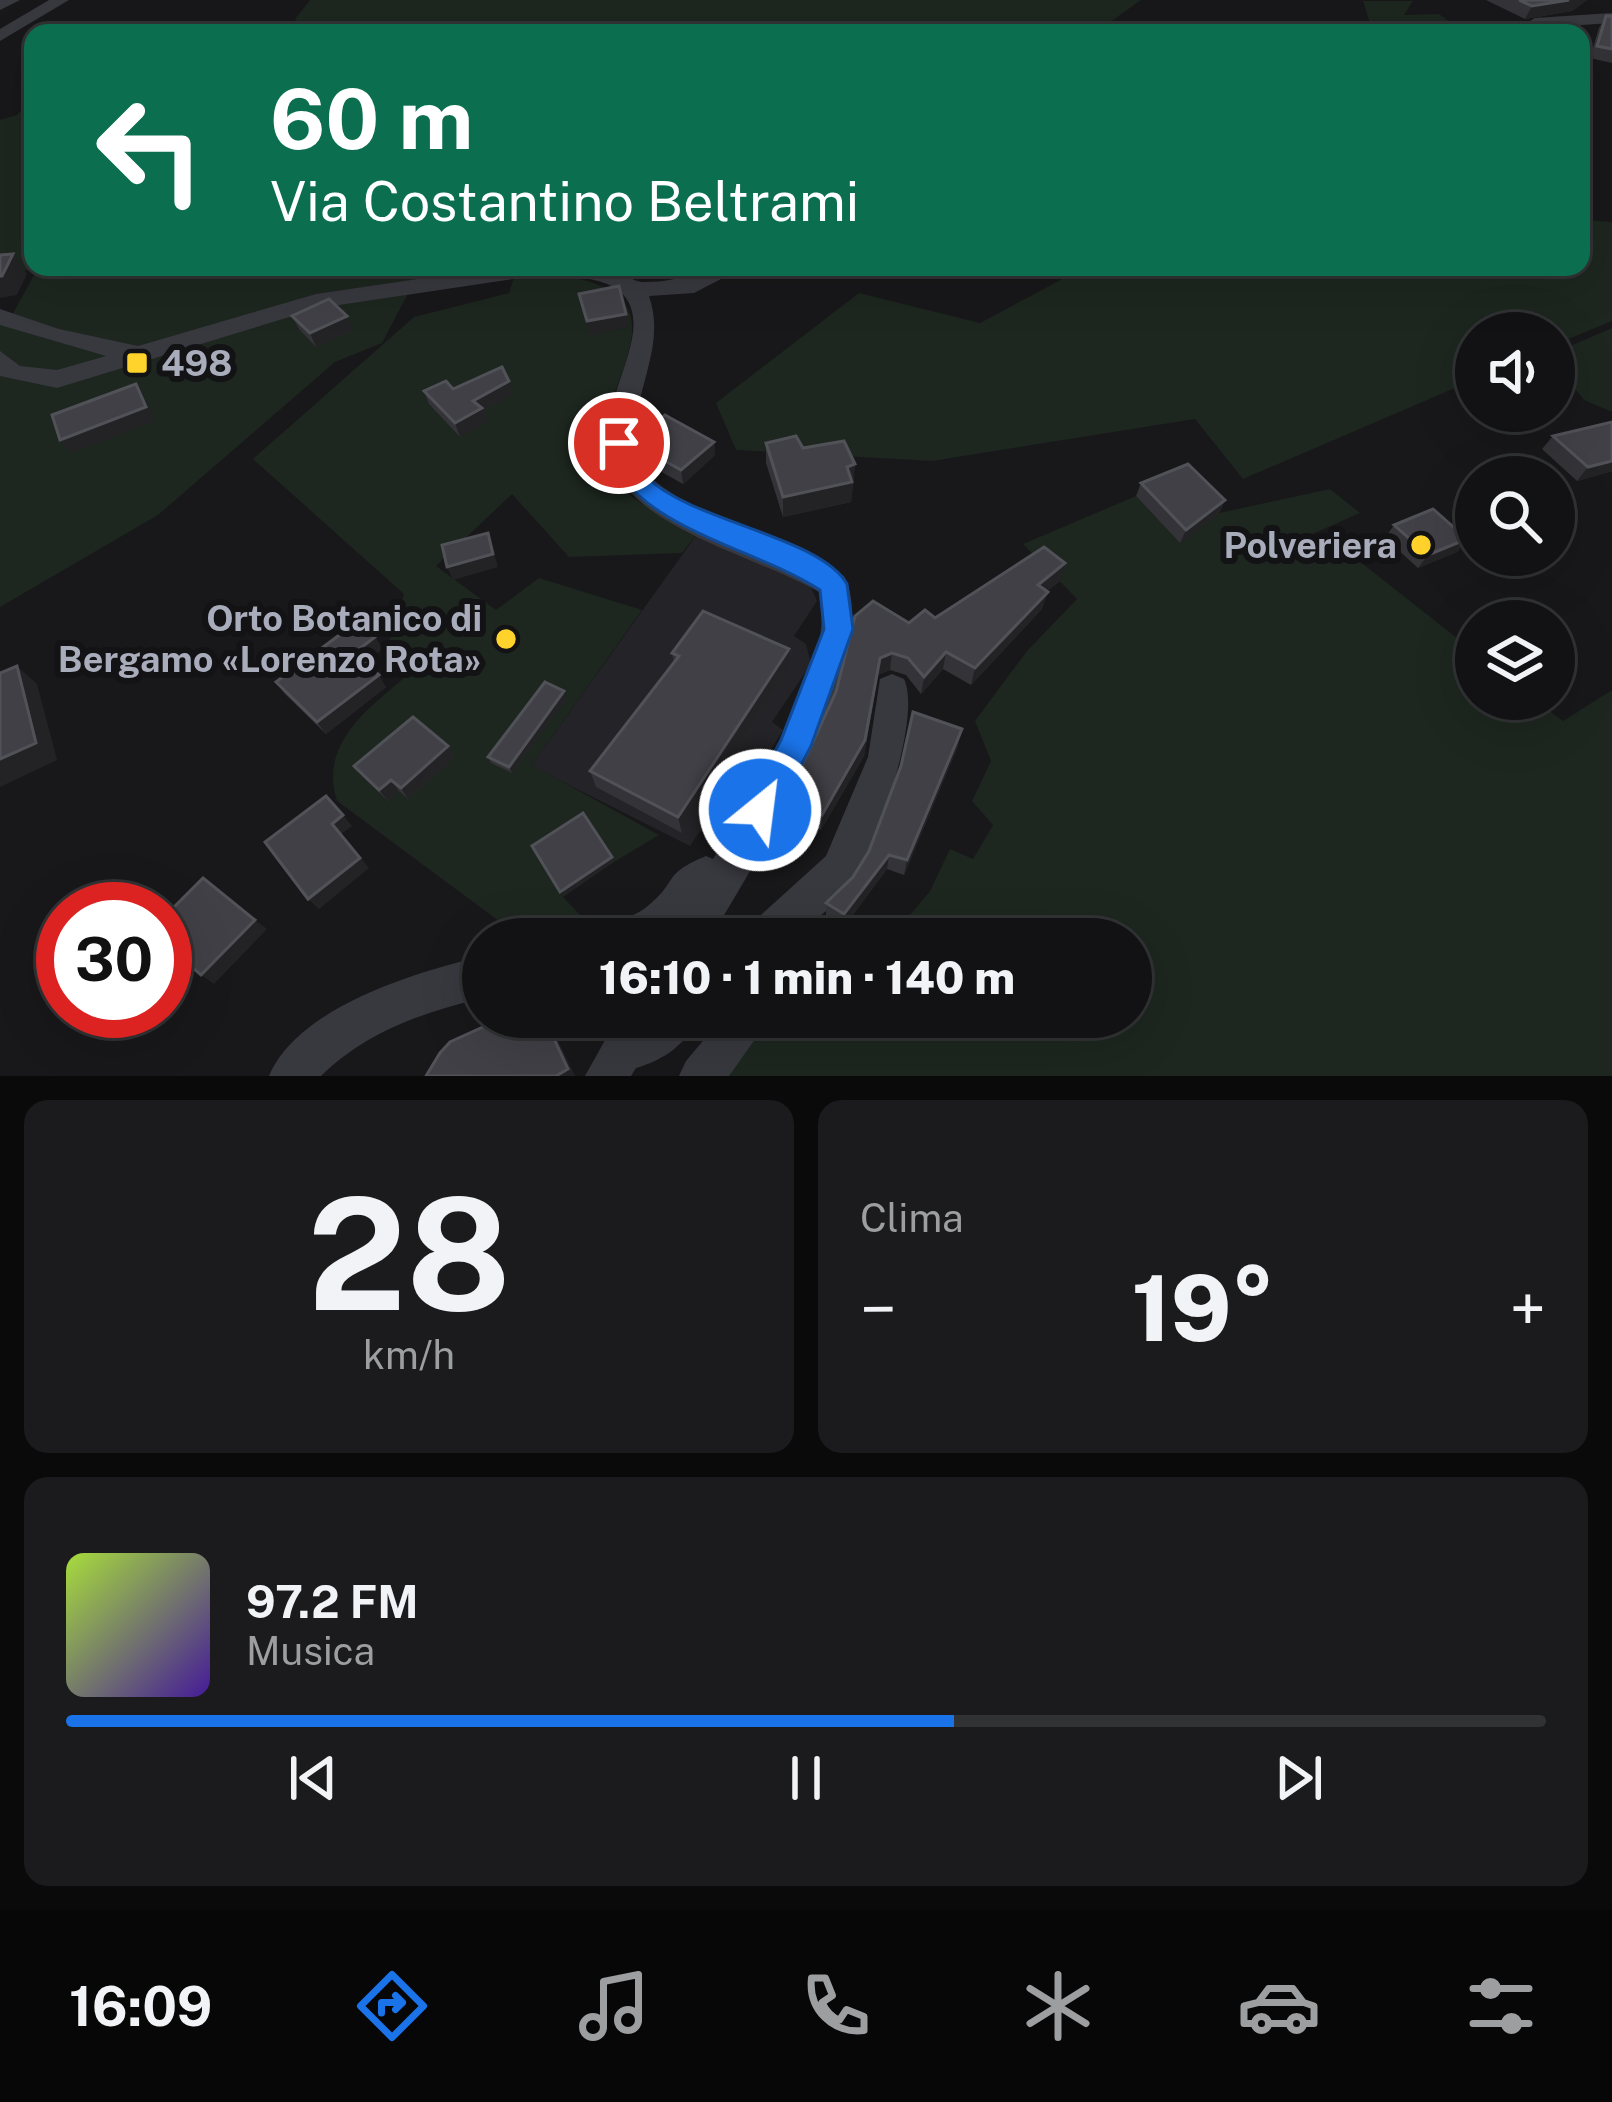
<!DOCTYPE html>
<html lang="it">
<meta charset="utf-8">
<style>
:root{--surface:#121214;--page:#1b1b1d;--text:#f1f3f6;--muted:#9c9ea0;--line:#313234;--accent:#1a73e8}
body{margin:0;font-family:"Public Sans",sans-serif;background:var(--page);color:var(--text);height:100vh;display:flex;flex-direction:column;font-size:45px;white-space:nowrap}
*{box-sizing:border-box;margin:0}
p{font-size:39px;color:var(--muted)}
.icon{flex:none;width:66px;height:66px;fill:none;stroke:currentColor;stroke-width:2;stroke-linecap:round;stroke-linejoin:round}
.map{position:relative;height:1076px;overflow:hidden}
.details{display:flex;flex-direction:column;gap:24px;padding:24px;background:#0a0a0b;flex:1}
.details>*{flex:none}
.banner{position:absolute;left:24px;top:24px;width:1566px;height:252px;border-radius:24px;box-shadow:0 12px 48px #0002,0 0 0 3px var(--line);background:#0b6e4f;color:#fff;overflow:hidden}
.controls{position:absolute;left:1455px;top:312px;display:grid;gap:24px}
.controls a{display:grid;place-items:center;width:120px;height:120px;border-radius:50%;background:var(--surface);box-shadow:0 12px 48px #0002,0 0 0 3px var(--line);font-size:60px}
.speed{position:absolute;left:36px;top:882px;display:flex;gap:24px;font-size:60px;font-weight:700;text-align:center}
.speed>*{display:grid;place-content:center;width:156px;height:156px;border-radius:50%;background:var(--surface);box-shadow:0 12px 48px #0002,0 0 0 3px var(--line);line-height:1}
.speed .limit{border:18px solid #d22;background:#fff;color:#111}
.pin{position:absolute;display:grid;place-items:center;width:102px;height:102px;color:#fff;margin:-51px;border:6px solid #fff;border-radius:50%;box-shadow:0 3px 12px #0007}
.me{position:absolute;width:132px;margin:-66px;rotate:29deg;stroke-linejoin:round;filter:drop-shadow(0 0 9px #0008)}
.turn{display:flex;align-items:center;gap:42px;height:252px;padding:0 48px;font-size:54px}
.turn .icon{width:156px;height:156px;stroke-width:2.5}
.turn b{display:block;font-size:84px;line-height:102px}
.big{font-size:90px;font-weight:800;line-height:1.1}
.details .card{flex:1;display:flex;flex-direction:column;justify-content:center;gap:18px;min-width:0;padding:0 42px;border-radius:24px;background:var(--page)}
.details .dial{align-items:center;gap:0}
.dial b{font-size:156px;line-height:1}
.song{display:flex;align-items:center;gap:36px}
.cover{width:144px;height:144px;border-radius:18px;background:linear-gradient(135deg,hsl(80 70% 55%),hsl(260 70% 35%))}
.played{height:12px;border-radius:6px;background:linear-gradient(90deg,var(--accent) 60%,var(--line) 60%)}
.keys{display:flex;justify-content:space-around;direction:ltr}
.heat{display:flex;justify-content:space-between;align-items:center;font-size:66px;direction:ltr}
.details .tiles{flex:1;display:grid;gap:24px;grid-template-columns:1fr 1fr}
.card:last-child{grid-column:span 2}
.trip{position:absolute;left:462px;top:918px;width:690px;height:120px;border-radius:60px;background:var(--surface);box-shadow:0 12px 48px #0002,0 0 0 3px var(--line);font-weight:800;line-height:120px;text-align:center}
.tabs{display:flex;height:192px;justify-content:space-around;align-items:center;background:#070708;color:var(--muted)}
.tabs .icon{width:84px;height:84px}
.tabs .selected{color:var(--accent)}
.tabs b{font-size:54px;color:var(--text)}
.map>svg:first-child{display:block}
</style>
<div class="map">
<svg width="1612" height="1076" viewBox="0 0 1612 1076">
<rect width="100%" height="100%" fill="#18181a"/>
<path fill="#242327" d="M700,530l110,55 7,16 -23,35 12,8 5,20 -39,58 11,8 -66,108 -17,-7 -10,15 -159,-80z"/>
<g fill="#1d261f">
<path d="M310,0h831l-46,33h-791l-9,-14z"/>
<path d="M1363,1h50l-9,14 35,-1 17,12 107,7h-190z"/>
<path d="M33,97v170h389l-40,76 -47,19 -177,153 -158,92v-290l12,-2 25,-45 -37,1v-151l17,-5z"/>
<path d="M1581,220l31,2v99l-58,24v-12h-78v46l-233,100 -48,-60 -263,42 -196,-11 -20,-47 143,-110 121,30 92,-49 -1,-7h510z"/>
<path d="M565,276c151,25 -9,140 54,209 21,23 53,33 81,45l-18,23 -113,4 -57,-63 -76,72 60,44 43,-32 103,32 -110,155 127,70 -45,27 -29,-43 -22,78 32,34 -13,8h-59l-186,-138c-18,-56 29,-91 67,-123l-18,-27 18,-57 -151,-135 161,-142 95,-24 5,-16z"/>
<path d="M1612,328v84l-28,-12 -22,-28 -8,7v-26z"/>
<path d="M1330,489l30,24 -86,38 11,12 50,-21 141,111v46h58l29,22 49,-31v386h-885l40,-59h364v-78h-241l40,-48 20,-42 23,10 20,-34 -21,-24 19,-40 -16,-40 52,-70 50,-52 -54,-55 113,-48 44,47 39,-30z"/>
</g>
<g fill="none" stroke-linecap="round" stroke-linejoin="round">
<g fill="#38383f" fill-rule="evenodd">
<path d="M0,0h20l-20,10z"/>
<path d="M49,0h20l-69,41v-12z"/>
<path d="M1612,13v10l-77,5 -8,-5 8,-5z"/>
<path d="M499,267h60l-12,7 -228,34 -262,80 -57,-12v-25l20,15 37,4 49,-14 -106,-31v-16l59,20 79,17 178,-52z"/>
<path d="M560,267c19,0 39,-2 57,4 10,3 14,10 25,11 37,1 65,-15 102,-15l-50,26 -45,3c14,41 -4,75 -12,117 -2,14 -5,31 0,46 16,43 164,93 207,117 42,80 -91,289 -134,363h-103c9,-22 27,-20 43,-35 28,-23 12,-30 56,-48l7,3c39,-64 125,-191 106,-267 -56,-32 -154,-56 -195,-107 -50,-63 34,-140 2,-187 -16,-22 -48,-16 -66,-31z"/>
<path d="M892,674l12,5c18,37 -27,167 -50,202 -14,22 -42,40 -61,58h-49l6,-14 76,-69 42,-99 12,-78z"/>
<path d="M483,956v42c-60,14 -117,34 -162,78h-52c29,-69 147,-104 214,-120z"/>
<path d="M618,1017h80c-11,27 -34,43 -62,51l-5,8h-46z"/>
<path d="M723,1017h36l4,11 -34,48h-50l7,-15z"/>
</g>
</g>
<g fill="#343338">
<path d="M1486,0h101l-15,11 -47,8z"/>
<path d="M1606,16h6v47l-22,-5 9,-30z"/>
<path d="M292,316l61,14 -37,17 -17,-18z"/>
<path d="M453,389l60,5 -30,17 4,11 -27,15 -31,-33 -5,-13z"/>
<path d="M1612,422v49l-35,10 -35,-32 11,-13z"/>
<path d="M637,437l77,5 1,13 -32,29 -39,-22z"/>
<path d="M766,443l37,5 52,16 -4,38 -68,15 -17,-54z"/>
<path d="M1141,483l84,17 -6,13 -39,30 -44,-47z"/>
<path d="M1394,525l73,14 -10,13 -39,16 -33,-30z"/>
<path d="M1060,581l-13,10 -5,18 -71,76 -28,-16 -22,25 -15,-19 -16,-5 -12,5 -14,81 -43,74 -34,-17v-15l122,-175 26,-5z"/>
<path d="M375,637l7,12 -17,14 21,24 -60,47 -41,-40 -9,-12z"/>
<path d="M672,653l117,14 -107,166 -86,-46 -6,-16 84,-108z"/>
<path d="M567,697l-55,76 -21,-10 -3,-6z"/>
<path d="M448,746l6,12 -46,41 -9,-8 -11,10 -25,-24 -9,-11z"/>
<path d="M958,746l-54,129 -17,-6 -44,59 -17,-11v-14l27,-26z"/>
</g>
<g fill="#232326">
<path d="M1569,0h18l-15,11 -47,8 7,-13z"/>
<path d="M13,254l14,20 -10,21 -17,3v-22z"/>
<path d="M626,314l2,13 -38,8 -3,-14z"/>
<path d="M347,316l6,14 -37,17 -6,-14z"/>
<path d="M509,381l4,13 -30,17 4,11 -27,15 -5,-14 18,-22z"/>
<path d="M136,384l9,14 10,23 -84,32 -11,-13z"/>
<path d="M714,442l1,13 -32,29 -2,-14z"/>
<path d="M1612,461v10l-35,10 11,-14z"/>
<path d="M855,464l-4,38 -68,15v-20z"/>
<path d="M1225,500l-6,13 -39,30 6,-13z"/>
<path d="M488,533l10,34 -45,13 -6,-13z"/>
<path d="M1467,539l-10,13 -39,16 10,-13z"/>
<path d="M1065,563l-5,18 -27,21 5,-17z"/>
<path d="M1048,592l-6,17 -71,76 4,-17z"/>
<path d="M375,637l7,12 -20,16 -8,-12z"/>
<path d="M789,649v18l-107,166 -4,-16z"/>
<path d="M946,652l-3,17 -22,25 3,-17z"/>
<path d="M892,653l-2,17 -12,5 -14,81 -43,74 1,-15 58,-157z"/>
<path d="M17,666l20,18 20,76 -57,27v-28z"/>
<path d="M379,675l7,12 -60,47 -9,-12z"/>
<path d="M564,691l3,6 -55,76 -3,-6z"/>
<path d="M962,729l-4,17 -54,129 3,-15z"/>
<path d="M448,746l6,12 -46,41 -7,-11z"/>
<path d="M391,780l8,11 -11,10 -9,-11z"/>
<path d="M343,815l9,11 -11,8 28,34 -50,41 -11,-10 24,-75z"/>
<path d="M889,855l-2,14 -44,59 1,-14z"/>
<path d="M612,857l2,5 -51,35 -3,-5z"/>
<path d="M255,920l12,9 -53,55 -13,-9z"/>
<path d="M544,1017h3l28,59h-19z"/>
</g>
<g fill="#404046" stroke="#515158" stroke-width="3">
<path d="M1519,0h50l-37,6z"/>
<path d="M1606,16h6v33l-15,-3z"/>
<path d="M13,254l-11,22h-2v-21z"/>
<path d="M619,286l7,28 -39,7 -8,-27z"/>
<path d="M329,299l18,17 -37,17 -18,-17z"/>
<path d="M502,367l7,14 -36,20 9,7 -27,15 -31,-32 22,-10 7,8z"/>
<path d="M136,384l10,23 -86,33 -8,-25z"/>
<path d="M665,415l49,27 -33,28 -39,-22 3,-6 -8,-5z"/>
<path d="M1612,422v39l-24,6 -35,-31z"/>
<path d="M796,436l7,12 41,-7 11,23 -8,3 5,15 -69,15 -17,-54z"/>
<path d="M1188,464l37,36 -39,30 -45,-47z"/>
<path d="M1433,509l34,30 -39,16 -34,-30z"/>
<path d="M488,533l5,21 -46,13 -5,-22z"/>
<path d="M1044,547l21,16 -27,22 10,7 -73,76 -29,-16 -22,25 -16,-19 -16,-5 -12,5 -15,82 -43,75 -35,-17 49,-106 19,-76 18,-15 36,22 16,-13 10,8z"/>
<path d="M703,611l86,38 -111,168 -88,-46 89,-115 -7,-3z"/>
<path d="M357,622l18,15 -21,16 25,22 -62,47 -41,-40z"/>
<path d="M17,666l19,77 -36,16v-86z"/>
<path d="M545,682l19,9 -55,76 -21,-10z"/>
<path d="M913,712l49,17 -55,131 -18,-5 -45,59 -18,-11 27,-26 16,-26 32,-85z"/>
<path d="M413,717l35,29 -47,42 -10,-8 -12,10 -25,-24z"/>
<path d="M326,796l17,19 -11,9 28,34 -52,41 -43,-57z"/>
<path d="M583,813l29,44 -52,35 -28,-46z"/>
<path d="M203,878l52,42 -54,55 -36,-31v-28z"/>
<path d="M505,1017h39l24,52 -12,7h-130l14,-23 10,-11z"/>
</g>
<path fill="#1a73e8" stroke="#114b97" stroke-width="3" d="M619,434l8,3c8,14 9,29 21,41 43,43 173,59 199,106l6,45 -42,117 -39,75 -12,5 -12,-5 -5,-11 38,-70 43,-111 -4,-39c-67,-44 -194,-63 -214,-147z"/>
<g fill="#ffd32b" stroke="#131215" stroke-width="4.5">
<rect x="125" y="351" width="24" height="24" rx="6"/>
<circle cx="1421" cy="545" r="12"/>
<circle cx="506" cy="639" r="12"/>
</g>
<g text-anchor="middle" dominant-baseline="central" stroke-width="12" stroke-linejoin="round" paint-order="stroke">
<g font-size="36" font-weight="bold" fill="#a9acbb" stroke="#131215" text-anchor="end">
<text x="161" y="363" text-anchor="start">498</text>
<text x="1397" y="545">Polveriera</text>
<text x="482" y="618">Orto Botanico di<tspan x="482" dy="41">Bergamo «Lorenzo Rota»</tspan></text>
</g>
</g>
</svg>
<div class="controls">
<a><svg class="icon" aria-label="sound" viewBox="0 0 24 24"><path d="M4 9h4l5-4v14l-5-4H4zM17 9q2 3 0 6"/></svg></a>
<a><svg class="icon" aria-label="search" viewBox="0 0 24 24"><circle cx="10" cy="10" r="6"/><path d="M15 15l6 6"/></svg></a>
<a><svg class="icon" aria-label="layers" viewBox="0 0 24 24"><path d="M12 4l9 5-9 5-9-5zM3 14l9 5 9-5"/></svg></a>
</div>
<div class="speed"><div class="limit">30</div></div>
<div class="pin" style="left:619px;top:443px;background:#d93025"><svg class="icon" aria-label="arrive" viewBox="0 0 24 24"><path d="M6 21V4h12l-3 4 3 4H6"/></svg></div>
<svg class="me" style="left:760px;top:810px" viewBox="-20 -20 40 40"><circle r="17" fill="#1a73e8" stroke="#fff" stroke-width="3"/><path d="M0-11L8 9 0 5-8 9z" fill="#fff"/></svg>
<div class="trip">16:10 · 1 min · 140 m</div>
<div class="banner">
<div class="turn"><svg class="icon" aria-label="left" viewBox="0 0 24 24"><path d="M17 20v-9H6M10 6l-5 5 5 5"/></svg><div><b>60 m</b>Via Costantino Beltrami</div></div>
</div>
</div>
<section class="details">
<div class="tiles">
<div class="card dial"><b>28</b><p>km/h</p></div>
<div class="card"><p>Clima</p>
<div class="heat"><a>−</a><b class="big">19°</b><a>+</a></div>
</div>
<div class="card">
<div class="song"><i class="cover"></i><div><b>97.2 FM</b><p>Musica</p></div></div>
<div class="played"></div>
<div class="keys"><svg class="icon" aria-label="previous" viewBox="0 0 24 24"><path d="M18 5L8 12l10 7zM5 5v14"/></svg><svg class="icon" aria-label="pause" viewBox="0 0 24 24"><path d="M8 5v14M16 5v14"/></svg><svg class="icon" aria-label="next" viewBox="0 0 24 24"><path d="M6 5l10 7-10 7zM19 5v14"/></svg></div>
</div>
</div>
</section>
<nav class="tabs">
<b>16:09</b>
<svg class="icon selected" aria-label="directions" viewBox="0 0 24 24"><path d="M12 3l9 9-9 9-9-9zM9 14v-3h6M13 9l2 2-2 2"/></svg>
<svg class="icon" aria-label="music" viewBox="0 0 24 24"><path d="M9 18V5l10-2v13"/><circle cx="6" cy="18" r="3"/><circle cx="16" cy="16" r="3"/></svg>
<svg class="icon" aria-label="phone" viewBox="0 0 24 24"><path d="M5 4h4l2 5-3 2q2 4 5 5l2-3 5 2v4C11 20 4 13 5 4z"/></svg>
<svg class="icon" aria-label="climate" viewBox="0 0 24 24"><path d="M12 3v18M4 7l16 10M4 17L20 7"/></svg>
<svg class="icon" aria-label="car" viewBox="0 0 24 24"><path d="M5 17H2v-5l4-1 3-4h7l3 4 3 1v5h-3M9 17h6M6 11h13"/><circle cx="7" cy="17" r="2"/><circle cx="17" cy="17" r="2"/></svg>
<svg class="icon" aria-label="filters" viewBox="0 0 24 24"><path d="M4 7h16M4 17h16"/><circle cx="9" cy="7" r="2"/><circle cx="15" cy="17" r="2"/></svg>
</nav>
